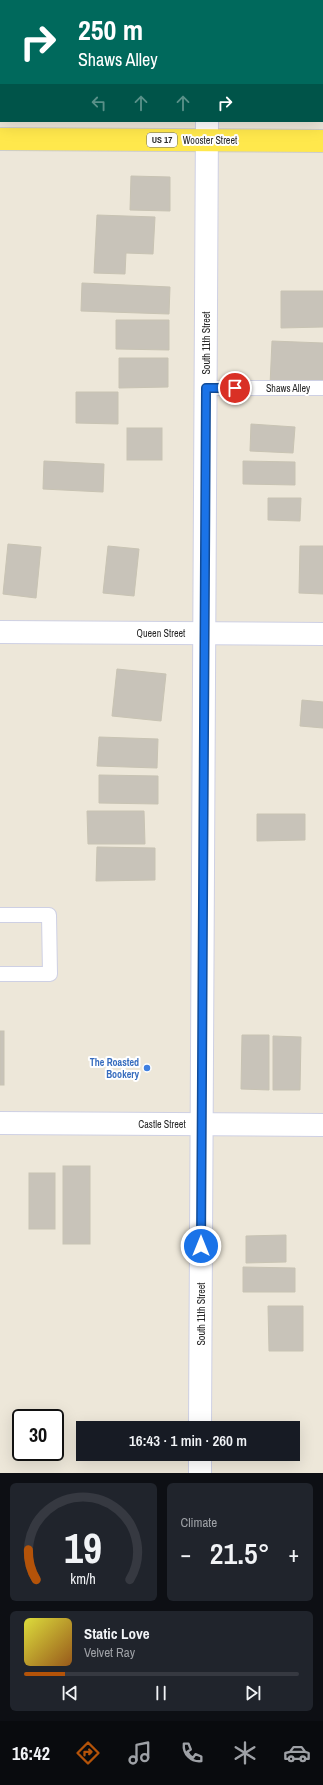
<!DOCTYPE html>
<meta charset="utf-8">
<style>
:root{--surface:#171b24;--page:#20242c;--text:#f1f3f6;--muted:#9ea1a6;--line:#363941;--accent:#b45309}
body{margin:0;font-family:"Archivo Narrow",sans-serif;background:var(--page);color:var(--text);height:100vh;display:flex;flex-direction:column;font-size:15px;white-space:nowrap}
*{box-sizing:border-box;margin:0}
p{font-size:13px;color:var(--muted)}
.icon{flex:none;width:22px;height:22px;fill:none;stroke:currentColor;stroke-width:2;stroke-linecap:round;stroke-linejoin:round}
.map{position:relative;height:1473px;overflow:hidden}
.side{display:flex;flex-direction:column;gap:10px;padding:10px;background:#0d0f14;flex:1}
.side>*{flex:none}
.banner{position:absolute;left:0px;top:0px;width:323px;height:122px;box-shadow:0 4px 16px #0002;background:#00695c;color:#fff;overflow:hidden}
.speed{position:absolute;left:12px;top:1409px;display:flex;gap:8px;font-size:20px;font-weight:700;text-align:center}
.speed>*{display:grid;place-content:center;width:52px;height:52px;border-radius:50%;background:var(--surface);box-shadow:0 4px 16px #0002;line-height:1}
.speed .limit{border:2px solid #111;border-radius:6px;background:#fff;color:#111}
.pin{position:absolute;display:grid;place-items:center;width:34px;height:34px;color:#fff;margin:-17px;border:2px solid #fff;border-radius:50%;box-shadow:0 1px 4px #0007}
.me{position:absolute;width:44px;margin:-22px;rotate:0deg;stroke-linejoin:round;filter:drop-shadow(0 0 3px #0008)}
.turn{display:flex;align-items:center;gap:14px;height:84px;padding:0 12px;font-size:18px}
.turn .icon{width:52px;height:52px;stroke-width:2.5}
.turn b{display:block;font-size:28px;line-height:34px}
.lanes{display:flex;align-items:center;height:38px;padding:0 12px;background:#0003;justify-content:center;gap:20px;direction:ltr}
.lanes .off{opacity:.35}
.big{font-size:30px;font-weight:600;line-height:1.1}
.side .tile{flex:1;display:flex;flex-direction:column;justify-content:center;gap:6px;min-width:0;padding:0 14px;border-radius:6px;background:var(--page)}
.side .dial{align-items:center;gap:0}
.dial svg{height:104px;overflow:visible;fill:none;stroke:var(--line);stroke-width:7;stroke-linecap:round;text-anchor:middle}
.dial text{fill:var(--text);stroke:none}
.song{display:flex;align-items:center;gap:12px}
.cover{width:48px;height:48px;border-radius:6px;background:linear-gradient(135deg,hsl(60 70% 55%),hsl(30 70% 35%))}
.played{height:4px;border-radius:2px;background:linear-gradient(90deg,var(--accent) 15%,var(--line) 15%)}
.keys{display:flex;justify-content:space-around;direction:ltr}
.heat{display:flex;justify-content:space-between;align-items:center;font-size:22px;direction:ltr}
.side .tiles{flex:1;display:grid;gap:10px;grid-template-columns:1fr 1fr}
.tile:last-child{grid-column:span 2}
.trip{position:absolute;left:76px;top:1421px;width:224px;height:40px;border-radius:0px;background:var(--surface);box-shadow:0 4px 16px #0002;font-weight:600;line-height:40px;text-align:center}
.dock{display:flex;height:64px;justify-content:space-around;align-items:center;background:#090b0e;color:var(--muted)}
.dock .icon{width:28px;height:28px}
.dock .current{color:var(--accent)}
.dock b{font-size:18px;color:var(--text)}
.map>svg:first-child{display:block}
</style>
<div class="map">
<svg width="323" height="1473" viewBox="0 0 323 1473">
<rect width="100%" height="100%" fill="#ede7d9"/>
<g fill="#c8c3b9" stroke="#c8c3b3">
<path d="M260,0h63v2l-63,-1z"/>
<rect x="0" y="35" width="1" height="66"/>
<path d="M131,176l39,1v34l-40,-1z"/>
<path d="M97,215l58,2 -2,37 -27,-1 -1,21 -31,-1z"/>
<path d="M82,283l88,4 -1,27 -88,-3z"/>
<path d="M281,291h42v36l-42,1z"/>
<path d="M116,320h53v30l-53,-1z"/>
<path d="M272,341l51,2v44l-53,-2z"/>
<path d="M119,358h49v29l-49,1z"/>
<path d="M76,392h42v32l-42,-1z"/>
<path d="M251,424l44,3 -2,26 -43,-2z"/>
<rect x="127" y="428" width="35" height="32"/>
<path d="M44,461l60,3 -1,28 -60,-3z"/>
<path d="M243,461l52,1v23l-52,-1z"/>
<path d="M268,498h33l-1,23 -32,-1z"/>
<path d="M8,544l33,3 -5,51 -33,-4z"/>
<path d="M108,546l31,3 -5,47 -31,-3z"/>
<path d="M300,546h23v48l-24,-1z"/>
<path d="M117,669l49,5 -5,47 -49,-5z"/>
<path d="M302,700l21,2v26l-23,-2z"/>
<path d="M99,737l59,2 -1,29 -60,-2z"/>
<path d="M99,775l59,1v28l-59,-1z"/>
<path d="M87,811h57l1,33h-57z"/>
<path d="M257,814h48v26l-48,1z"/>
<path d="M97,847l58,1v32l-59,1z"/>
<rect x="0" y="1031" width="4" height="54"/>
<path d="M242,1035h27v55l-28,-1z"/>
<path d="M273,1036l28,1 -1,53h-27z"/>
<rect x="63" y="1166" width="27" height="78"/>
<rect x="29" y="1173" width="26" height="56"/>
<path d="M286,1235v27l-40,1v-27z"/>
<path d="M243,1267l52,1v24h-52z"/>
<path d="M268,1306h35v45h-34z"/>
</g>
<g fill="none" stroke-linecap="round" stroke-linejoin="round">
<g stroke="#ced0e4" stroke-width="16">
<g id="service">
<path d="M206,388h117"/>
<path d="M0,915h49l1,59h-50"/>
</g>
</g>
<g stroke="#ced0e4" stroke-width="24">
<g id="minor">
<path d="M208,1v-1"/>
<path d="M0,632l323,2"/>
<path d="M200,1428l7,-1307"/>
<path d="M200,1473v-19"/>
</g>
</g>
<g stroke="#ced0e4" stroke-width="24">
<path id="tertiary" d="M0,1123l323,2"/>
</g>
<g stroke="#ccc" stroke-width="24">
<path id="primary" d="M0,139l323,2"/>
</g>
<use href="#service" stroke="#fff" stroke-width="14"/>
<use href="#minor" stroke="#fff" stroke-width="22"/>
<use href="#tertiary" stroke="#fff" stroke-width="22"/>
<use href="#primary" stroke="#ffe84c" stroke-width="22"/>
</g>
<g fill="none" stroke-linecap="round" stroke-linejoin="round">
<g stroke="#114b97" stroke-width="10">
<path id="route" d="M201,1246l5,-858h29"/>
</g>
<use href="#route" stroke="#1a73e8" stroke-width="7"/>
</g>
<circle fill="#3f7fe0" stroke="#fff" stroke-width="1.5" cx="147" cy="1068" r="4"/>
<g text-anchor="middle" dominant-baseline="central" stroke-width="4" stroke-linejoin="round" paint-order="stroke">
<rect fill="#fff" stroke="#696969" stroke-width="1" x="147" y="133" width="30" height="14" rx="3"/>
<g font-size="9" font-weight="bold" fill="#292929">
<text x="162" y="140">US 17</text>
</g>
<g font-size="10" fill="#292929" stroke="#fff">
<text x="210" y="140">Wooster Street</text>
<text transform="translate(206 343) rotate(-90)">South 11th Street</text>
<text x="288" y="388">Shaws Alley</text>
<text x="161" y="633">Queen Street</text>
<text x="162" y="1124">Castle Street</text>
<text transform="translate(201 1314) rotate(-90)">South 11th Street</text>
</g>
<g font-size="10" font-weight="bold" fill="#366cbe" stroke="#fff" text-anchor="end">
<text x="139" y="1062">The Roasted<tspan x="139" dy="12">Bookery</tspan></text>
</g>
</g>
</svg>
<div class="speed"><div class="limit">30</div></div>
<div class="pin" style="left:235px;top:388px;background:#d93025"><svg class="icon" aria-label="arrive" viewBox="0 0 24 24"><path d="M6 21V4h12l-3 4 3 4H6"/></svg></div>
<svg class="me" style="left:201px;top:1246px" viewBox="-20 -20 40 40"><circle r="17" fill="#1a73e8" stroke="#fff" stroke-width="3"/><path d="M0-11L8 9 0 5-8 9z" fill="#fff"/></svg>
<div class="trip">16:43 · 1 min · 260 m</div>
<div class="banner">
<div class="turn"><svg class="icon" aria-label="right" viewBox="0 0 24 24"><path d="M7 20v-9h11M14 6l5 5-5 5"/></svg><div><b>250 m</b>Shaws Alley</div></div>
<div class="lanes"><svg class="icon off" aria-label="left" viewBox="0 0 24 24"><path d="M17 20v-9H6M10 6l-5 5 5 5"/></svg><svg class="icon off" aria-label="ahead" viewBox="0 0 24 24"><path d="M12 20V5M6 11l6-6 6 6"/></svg><svg class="icon off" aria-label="ahead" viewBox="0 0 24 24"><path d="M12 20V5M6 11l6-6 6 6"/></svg><svg class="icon" aria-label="right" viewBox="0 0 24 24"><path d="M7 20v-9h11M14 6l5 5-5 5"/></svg></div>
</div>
</div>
<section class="side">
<div class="tiles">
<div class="tile dial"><svg viewBox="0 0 100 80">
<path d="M14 69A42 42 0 1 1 86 69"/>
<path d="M14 69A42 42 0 0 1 8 46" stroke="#b45309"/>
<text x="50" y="56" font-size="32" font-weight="700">19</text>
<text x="50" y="72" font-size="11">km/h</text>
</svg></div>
<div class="tile"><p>Climate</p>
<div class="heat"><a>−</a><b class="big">21.5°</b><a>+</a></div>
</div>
<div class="tile">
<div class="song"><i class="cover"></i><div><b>Static Love</b><p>Velvet Ray</p></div></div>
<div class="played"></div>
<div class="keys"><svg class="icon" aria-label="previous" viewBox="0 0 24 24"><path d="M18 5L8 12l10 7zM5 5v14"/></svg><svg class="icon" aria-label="pause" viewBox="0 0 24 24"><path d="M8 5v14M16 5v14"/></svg><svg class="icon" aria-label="next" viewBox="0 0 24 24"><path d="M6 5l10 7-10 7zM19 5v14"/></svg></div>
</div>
</div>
</section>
<nav class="dock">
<b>16:42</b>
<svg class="icon current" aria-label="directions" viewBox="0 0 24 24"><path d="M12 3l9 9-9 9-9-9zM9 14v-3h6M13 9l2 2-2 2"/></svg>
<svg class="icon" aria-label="music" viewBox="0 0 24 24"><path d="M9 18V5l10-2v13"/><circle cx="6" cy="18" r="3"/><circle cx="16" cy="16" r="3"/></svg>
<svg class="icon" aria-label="phone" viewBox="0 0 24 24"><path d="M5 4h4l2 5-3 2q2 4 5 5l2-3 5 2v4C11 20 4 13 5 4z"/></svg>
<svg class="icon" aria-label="climate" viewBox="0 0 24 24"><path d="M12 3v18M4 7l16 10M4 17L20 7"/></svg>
<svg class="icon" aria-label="car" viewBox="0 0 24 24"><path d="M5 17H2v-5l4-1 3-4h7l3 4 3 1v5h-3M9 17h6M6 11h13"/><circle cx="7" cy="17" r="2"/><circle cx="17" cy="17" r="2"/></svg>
</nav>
